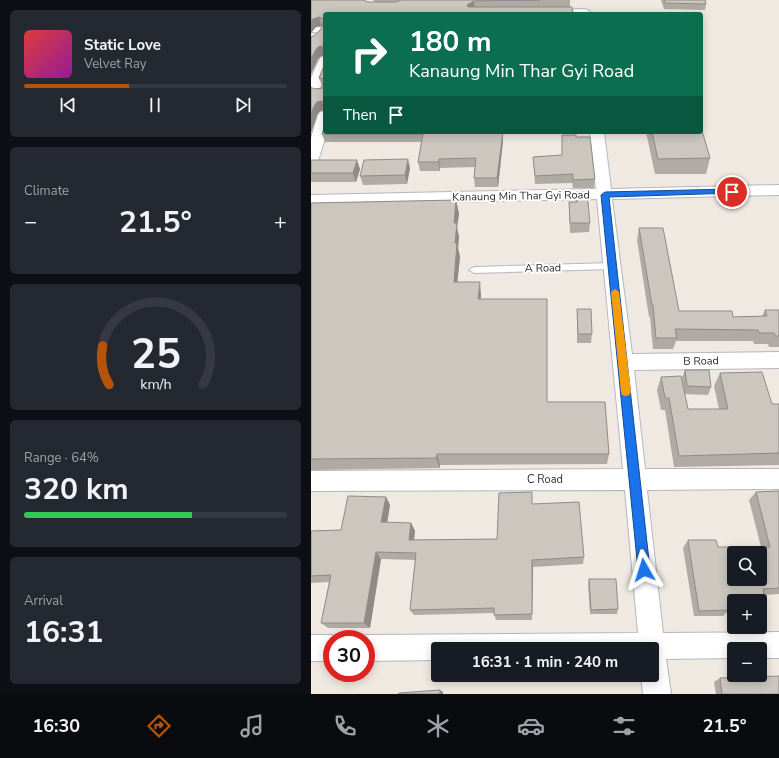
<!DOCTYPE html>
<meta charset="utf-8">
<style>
:root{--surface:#171b24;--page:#242831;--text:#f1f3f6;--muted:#9ea1a6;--line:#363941;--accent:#b45309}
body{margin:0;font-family:"Nunito Sans",sans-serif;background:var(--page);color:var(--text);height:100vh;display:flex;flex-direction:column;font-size:15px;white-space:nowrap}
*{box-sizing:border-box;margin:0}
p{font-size:13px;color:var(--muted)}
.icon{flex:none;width:22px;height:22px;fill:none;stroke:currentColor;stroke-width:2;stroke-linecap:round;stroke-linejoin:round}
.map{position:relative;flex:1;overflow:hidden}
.sheet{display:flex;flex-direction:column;gap:10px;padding:10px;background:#0d0f14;width:311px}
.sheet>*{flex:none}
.top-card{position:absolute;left:12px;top:12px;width:380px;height:122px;border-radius:4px;box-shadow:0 2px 10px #0003;background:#0b6e4f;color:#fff;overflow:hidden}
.fabs{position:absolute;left:416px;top:546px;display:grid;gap:8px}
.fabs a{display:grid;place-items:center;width:40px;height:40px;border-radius:4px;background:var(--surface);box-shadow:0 2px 10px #0003;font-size:20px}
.speed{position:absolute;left:12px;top:630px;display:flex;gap:8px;font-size:20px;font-weight:700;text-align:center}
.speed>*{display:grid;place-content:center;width:52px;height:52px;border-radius:50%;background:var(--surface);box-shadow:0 2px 10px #0003;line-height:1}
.speed .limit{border:6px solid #d22;background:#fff;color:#111}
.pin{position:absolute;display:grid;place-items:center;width:34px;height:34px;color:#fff;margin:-17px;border:2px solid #fff;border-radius:50%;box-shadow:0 1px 4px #0007}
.me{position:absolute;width:44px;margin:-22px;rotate:354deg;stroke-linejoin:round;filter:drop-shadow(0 0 3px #0008)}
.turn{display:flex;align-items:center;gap:14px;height:84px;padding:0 20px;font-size:18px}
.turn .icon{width:52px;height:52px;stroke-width:2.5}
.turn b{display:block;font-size:28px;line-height:34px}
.then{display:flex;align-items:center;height:38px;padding:0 20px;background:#0003;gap:8px;font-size:15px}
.big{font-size:30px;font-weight:700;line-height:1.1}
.sheet .card{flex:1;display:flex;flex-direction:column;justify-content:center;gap:6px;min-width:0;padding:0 14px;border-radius:6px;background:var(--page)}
.sheet .dial{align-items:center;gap:0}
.dial svg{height:104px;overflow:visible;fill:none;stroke:var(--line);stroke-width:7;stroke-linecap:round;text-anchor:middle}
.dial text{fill:var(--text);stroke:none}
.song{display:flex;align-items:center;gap:12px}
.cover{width:48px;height:48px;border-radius:6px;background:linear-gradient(135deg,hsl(0 70% 55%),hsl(300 70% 35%))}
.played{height:4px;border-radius:2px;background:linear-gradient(90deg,var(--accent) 40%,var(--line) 40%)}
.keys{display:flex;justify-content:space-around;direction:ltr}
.heat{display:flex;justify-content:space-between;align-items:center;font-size:22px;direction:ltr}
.charge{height:6px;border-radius:3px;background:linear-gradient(90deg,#34c759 64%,var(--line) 0)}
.trip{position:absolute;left:120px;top:642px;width:228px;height:40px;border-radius:4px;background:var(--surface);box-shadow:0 2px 10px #0003;font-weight:700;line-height:40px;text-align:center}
.dock{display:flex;height:64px;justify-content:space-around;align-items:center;background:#090b0e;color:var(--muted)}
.dock .icon{width:28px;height:28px}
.dock .current{color:var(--accent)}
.dock b{font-size:18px;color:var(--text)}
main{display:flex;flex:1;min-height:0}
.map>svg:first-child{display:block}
</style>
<main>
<section class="sheet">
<div class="card">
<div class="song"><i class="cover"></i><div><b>Static Love</b><p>Velvet Ray</p></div></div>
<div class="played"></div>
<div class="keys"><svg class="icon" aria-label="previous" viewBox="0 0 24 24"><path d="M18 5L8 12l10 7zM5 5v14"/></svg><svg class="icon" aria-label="pause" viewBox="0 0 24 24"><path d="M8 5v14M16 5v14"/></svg><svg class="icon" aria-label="next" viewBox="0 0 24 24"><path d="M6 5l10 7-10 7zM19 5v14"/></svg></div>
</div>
<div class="card"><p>Climate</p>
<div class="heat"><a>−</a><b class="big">21.5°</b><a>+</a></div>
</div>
<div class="card dial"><svg viewBox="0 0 100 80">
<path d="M14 69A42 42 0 1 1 86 69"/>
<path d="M14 69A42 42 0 0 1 9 39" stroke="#b45309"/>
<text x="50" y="56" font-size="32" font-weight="700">25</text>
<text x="50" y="72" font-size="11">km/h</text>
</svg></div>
<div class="card"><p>Range · 64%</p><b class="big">320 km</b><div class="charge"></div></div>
<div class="card"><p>Arrival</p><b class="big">16:31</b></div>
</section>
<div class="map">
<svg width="468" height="694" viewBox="0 0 468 694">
<rect width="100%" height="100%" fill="#efe9e1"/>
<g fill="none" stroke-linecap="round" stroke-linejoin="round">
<g stroke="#b4b7c1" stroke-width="2">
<path id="service" d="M301,263l5,3 -5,3 -138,4 -5,-3 5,-3z"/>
</g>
<g stroke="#b4b7c1" stroke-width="2">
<g id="minor">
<path d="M273,9l4,1 2,2 -2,2 -46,-1 6,-3z"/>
<path d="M0,26l14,1v6l-14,-1z"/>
<path d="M14,56v19l-5,13h5v8h-7l-7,-3v-15l8,-18 2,-3z"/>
<path d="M14,111v21h2l-9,29 -2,3 -5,2v-28l7,-23 2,-3z"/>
<path d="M279,132h14l7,57 168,-4v10l-167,4 20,155 147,-2v16l-145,2 11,99h134v20l-132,1 16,143 116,-1v26h-19v-9h-26v9l-68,1 5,35h-28l-2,-19h11v-26h-214v11l-72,1v-22h-9l9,-4 272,-2 -13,-143 -314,1v-20l312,-2 -26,-270 -286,6v-10l285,-6z"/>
<path d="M0,635h21l9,4h-9v22h-21z"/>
</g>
</g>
<use href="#service" fill="#fff" fill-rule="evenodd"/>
<use href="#minor" fill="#fff" fill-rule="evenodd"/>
</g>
<g fill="#afaba4">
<path d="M0,0l57,2h30h-23l-2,-2h197v7l3,7h-248v118h161l17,9 -5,46h-23l-1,-9 1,-11 -35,1v3h-20l-2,-9 3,-20h-96l-3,-8 3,-8 -1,-4v-12l-4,1 -3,4 -6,18v-46l3,2 9,-1v-1l-1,-1 -3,-8 5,-12v-11l-3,1 -3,3 -7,15v-37l3,-1 7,-7 1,-3 -6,1 -5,6z"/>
<path d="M350,0h44l1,4 -1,6 -41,-1z"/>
<path d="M335,132h55l9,26 -4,16h-51z"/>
<path d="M251,135l14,2 19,42 -1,9h-21l-1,-5 -37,1 -2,-27 29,-2z"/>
<path d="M0,160l49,9 -4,13h-45z"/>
<path d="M99,168l-3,16 -44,1 -3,-9z"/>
<path d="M264,192l15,31 -1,9 -19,1 -1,-22v-9h6z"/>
<path d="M145,200l3,14 -2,13 2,10 -1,11 2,9 -3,25 24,13v4l66,103 62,52 -2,10 -167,1v3l-129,2v-267z"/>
<path d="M328,228l40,83 54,6 29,-1 3,-6h14v37h-10l-1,-3h-14l-1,-3h-77l-3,8h-20l-3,-32h-1l-12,-77z"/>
<path d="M266,309l15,25 -1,9h-14z"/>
<path d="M374,370l26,17 -3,8 -24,-1 4,15h31l-5,-23 6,-13 52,31h7v61l-105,2 -9,-57h-4l-4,-20 4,-13 22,12 -1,-11z"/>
<path d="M468,491v103l-15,1 2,12 -6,5v-11h-26v12h-8l-3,3h-29l-11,-68 5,-8 30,7h43l-12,-47 7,-8z"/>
<path d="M75,497l4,8 -3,18h24l4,8 -1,9 83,-1 36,-35 51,53 -1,7 -50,3 -1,53h-36l-2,-7 -80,2 -4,-5 5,-50 -34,-1 -11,69h-42l-7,-5 8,-41 -18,1v-52l30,-1z"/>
<path d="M278,579l29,30 -1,5h-27l-2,-30z"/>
<path d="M409,678l59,16h-63l-2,-12z"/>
</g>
<g fill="#8e8b86">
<path d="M163,1l1,9 -7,4 -1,-9z"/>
<path d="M8,17l2,9 -5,1 -5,6v-12l2,-2z"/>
<path d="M11,46l3,9 -4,1 -3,3 -7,15v-15l4,-8 3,-4z"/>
<path d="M11,101l3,9 -5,1 -3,4 -6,18v-19l3,-8 3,-4z"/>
<path d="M192,132v9l-5,46 -1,-9z"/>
<path d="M97,159l2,9 -3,16 -2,-9z"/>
<path d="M128,159l1,9v3l-2,-9z"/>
<path d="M46,160l3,9 -4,13 -3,-9z"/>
<path d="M145,200l3,14 -2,13 2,10 -1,11 2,9 -4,38 -2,-13 1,-39 -1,-20z"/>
<path d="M169,282l1,13 -1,17 -2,-13z"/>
<path d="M126,454l3,11v3l-4,-10z"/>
<path d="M75,497l4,8 -4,25 -5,-8z"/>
<path d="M100,523l4,8 -2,17 -4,-8z"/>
<path d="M65,552l5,7 -11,69 -6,-5z"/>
<path d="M221,560l1,7 -1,53z"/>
<path d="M129,690l3,2v2h-3z"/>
</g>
<g fill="#cbc7bf" stroke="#8e8b86" fill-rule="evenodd">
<path d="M0,0h52l5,2h28l5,-2h139l-66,1 -7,4 1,2h104l1,7h-165l-31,-1 -1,1h-51v109l-1,-1v-20l-2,-1 -5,1 -3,4 -3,8v-27l3,2 9,-1 1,-9 -5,-1 5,-12v-19l-2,-1 -4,1 -3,4 -4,8v-22l3,-1 7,-7 3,-10 -5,-2 -6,2 -2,2z"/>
<path d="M353,0h41l1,4 -41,-1z"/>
<path d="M14,125v7h178l-6,46h-23l2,-20 -37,1 -1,3h-20l5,-28h-101z"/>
<path d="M390,127l9,31 -52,1 -6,-27h49z"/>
<path d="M251,135h14v2h14l5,42 -22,1v-6l-38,2 -2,-19 29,-2z"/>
<path d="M97,159l-3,16 -45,1 4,-16z"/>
<path d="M0,160h46l-4,13h-42z"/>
<path d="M264,192h12l3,31h-20l-1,-21h8z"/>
<path d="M145,200l-2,23h3l-2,20h2l-3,39h26l-2,17h69v103h58l4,52h-172l-1,4 -125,1v-256z"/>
<path d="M328,228h24l16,83h53l1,6 34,-1 -2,-6h14v26h-4l-1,-3h-15l-1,-3 -83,-1 2,9h-21l-3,-33h-1z"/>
<path d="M266,309h14l1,25h-14z"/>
<path d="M374,370h24l2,17 -24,-1z"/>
<path d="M451,372l10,32h7v49l-100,3 -10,-58h-4l-4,-21 20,-1 7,33h40l-8,-36z"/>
<path d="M468,491v97l-16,1 3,18h-6v-6h-26v6h-5v3l-30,1 -11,-71h28l2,7h52l-14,-55zM423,553h26v26h-26z"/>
<path d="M221,492v12l47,-2 5,55 -52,3v54l-38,1v-7l-84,2 6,-57 -40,-1 -12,71h-43l10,-48 -20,1v-45l30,-1 7,-34 38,1 -5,25 30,1 -2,17 88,-1 2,-46z"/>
<path d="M278,579h27l2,30 -27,1z"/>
<path d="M468,676v18h-57l-2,-16z"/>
<path d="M129,690v4h-42l1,-1z"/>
</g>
<path fill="#1a73e8" stroke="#114b97" d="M421,189l2,1v3l-125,4 41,373 -2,4 -4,2 -4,-2 -2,-4 -37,-375 4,-3z"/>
<path fill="#f59e0b" d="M304,289l4,3 12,100 -2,3 -3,1 -4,-1 -1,-3 -10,-100z"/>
<g text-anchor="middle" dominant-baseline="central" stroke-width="4" stroke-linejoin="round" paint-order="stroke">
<g font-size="11" fill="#2e2e2e" stroke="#fff">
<text transform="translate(210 196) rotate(-1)">Kanaung Min Thar Gyi Road</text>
<text transform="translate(232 268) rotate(-1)">A Road</text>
<text transform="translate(390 361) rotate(-1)">B Road</text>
<text x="234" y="479">C Road</text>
</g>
</g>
</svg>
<div class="fabs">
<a><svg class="icon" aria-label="search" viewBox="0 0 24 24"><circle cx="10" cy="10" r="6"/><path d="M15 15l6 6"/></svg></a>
<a>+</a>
<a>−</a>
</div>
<div class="speed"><div class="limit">30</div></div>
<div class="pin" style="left:421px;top:192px;background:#d93025"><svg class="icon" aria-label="arrive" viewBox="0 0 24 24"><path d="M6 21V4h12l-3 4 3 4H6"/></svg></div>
<svg class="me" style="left:333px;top:570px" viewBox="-20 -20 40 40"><path d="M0-17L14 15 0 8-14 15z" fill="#1a73e8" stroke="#fff" stroke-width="4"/></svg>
<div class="trip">16:31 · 1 min · 240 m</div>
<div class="top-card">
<div class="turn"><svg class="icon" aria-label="right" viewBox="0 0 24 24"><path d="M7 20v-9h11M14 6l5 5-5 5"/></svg><div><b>180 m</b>Kanaung Min Thar Gyi Road</div></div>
<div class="then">Then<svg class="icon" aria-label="arrive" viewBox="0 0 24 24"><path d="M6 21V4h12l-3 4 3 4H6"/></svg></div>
</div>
</div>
</main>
<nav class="dock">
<b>16:30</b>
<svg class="icon current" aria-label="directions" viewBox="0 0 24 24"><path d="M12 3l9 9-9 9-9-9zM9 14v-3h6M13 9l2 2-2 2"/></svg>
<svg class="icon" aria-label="music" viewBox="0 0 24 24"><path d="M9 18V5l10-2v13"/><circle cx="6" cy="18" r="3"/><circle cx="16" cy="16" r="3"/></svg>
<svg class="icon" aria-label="phone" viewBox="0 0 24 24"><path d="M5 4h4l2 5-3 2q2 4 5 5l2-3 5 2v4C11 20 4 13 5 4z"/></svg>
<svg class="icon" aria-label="climate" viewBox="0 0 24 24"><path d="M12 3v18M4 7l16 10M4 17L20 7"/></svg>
<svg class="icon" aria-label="car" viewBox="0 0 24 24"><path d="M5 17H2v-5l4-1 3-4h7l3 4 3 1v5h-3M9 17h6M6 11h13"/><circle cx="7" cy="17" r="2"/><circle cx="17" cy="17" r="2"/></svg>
<svg class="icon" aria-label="filters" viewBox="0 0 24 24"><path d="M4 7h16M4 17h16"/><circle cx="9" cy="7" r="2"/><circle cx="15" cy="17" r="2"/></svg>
<b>21.5°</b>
</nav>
